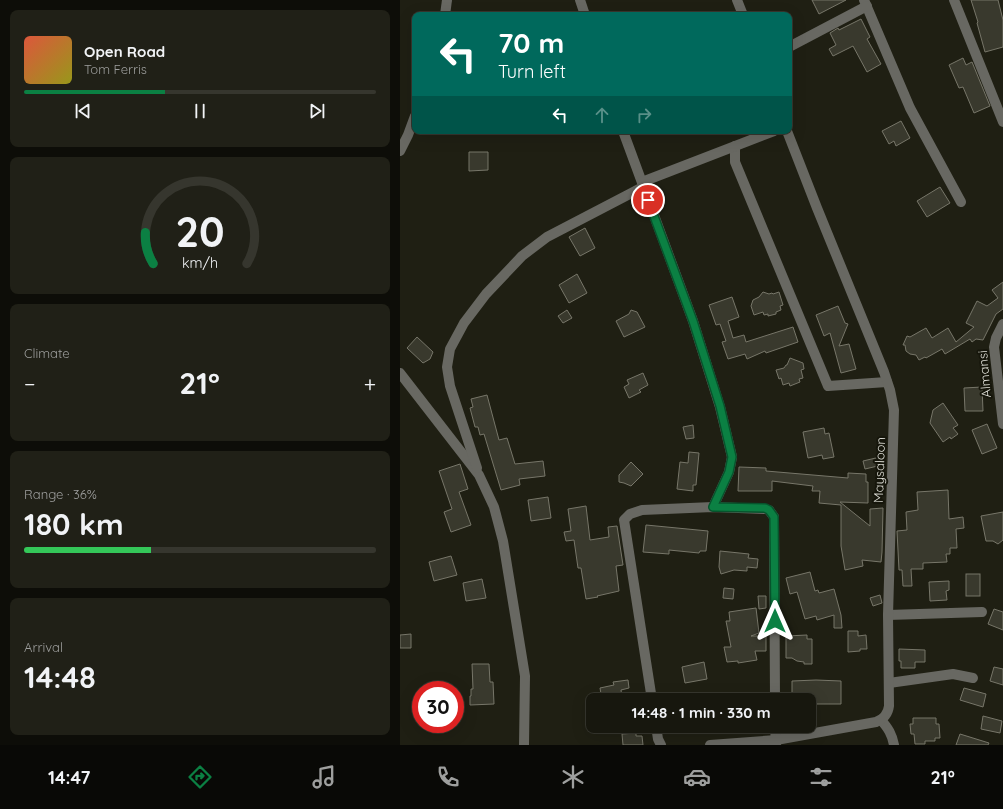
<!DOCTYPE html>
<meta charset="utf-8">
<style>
:root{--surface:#17170e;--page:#202017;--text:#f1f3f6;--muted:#9e9f9e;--line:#36362e;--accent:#0b8043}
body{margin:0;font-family:Quicksand,sans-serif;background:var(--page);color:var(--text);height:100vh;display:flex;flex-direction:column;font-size:15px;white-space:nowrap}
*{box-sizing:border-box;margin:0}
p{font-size:13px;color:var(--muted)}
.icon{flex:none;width:22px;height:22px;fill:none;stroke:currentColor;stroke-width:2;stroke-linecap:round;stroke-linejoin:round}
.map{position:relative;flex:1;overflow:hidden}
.sheet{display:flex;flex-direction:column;gap:10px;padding:10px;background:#0d0d08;width:400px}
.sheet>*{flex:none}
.hud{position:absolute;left:12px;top:12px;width:380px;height:122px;border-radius:8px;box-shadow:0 4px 16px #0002,0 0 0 1px var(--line);background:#00695c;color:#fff;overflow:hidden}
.speed{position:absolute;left:12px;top:681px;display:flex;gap:8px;font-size:20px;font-weight:700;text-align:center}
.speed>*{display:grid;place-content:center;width:52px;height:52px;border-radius:50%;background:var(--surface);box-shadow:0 4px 16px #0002,0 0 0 1px var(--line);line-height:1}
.speed .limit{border:6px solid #d22;background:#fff;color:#111}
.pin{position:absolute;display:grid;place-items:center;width:34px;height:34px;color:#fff;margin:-17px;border:2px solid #fff;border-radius:50%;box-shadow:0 1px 4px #0007}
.me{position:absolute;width:44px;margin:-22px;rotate:0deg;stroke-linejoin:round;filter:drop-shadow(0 0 3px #0008)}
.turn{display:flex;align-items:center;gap:14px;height:84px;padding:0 20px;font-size:18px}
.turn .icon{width:52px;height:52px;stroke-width:2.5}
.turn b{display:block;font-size:28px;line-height:34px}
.lanes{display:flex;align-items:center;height:38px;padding:0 20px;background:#0003;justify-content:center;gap:20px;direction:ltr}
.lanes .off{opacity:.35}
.big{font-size:30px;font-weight:700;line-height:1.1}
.sheet .tile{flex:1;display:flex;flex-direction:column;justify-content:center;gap:6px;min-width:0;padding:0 14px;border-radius:8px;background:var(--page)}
.sheet .dial{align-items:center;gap:0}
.dial svg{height:104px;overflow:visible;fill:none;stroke:var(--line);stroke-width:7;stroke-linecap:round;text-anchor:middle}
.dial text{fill:var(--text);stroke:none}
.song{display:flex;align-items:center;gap:12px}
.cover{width:48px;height:48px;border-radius:6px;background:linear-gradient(135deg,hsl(10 70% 55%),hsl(60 70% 35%))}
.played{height:4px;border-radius:2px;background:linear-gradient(90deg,var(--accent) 40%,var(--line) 40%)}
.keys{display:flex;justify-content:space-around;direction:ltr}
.heat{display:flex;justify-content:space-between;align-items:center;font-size:22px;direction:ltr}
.charge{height:6px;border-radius:3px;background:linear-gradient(90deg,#34c759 36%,var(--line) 0)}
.trip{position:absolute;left:186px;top:693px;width:230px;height:40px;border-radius:8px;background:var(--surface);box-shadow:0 4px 16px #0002,0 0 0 1px var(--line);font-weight:700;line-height:40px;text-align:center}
.menu{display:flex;height:64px;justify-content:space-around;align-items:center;background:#090906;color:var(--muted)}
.menu .icon{width:28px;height:28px}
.menu .selected{color:var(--accent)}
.menu b{font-size:18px;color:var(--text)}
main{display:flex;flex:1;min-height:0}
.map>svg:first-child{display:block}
</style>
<main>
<section class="sheet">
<div class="tile">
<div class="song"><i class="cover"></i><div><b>Open Road</b><p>Tom Ferris</p></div></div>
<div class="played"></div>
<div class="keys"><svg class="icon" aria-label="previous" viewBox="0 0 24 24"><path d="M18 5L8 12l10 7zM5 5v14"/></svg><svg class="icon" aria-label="pause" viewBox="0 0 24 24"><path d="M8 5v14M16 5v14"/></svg><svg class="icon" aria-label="next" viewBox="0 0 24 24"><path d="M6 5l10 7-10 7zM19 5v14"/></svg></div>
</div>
<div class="tile dial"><svg viewBox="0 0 100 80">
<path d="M14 69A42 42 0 1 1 86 69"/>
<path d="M14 69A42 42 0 0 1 8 45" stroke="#0b8043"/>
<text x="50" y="56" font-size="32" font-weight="700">20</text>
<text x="50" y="72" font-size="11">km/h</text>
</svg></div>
<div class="tile"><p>Climate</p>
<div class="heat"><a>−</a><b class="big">21°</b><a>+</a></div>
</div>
<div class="tile"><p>Range · 36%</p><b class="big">180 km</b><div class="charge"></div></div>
<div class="tile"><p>Arrival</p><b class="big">14:48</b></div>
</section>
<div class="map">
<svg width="603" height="745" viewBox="0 0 603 745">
<rect width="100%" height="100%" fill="#1f1f13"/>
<g fill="#39392d" stroke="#777669">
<path d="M412,0h34l-27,14z"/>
<path d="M571,0h27l5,20v27l-18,5 -8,-29 1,-1z"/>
<path d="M461,19l9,18 -3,2 14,25 -14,8 -14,-26 -20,10 -4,-7 7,-4 -6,-12 8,-5 1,2z"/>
<path d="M563,58l3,7 6,-3 18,44 -16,7 -11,-26 -4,1 -10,-23z"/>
<path d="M501,121l9,17 -14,8 -2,-5 -5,3 -7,-13z"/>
<path d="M69,152h19v18l-19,1z"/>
<path d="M540,187l10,16 -23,14 -10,-16z"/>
<path d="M185,228l10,20 -15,8 -11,-19z"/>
<path d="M177,274l10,19 -18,10 -10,-18z"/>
<path d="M603,282v27l-7,5 -13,26 -7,-1 -4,3 -2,-3 -25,15 -3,-5 -16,9 -1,-1 -6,3 -3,-5 -6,-1 -4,-3 -1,-6h-2l4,-9 3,1 16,-9 6,10 16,-10 8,14 18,-15 -8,-4 11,-22 10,5 11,-8 -6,-8z"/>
<path d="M363,292l6,2 3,-1 1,1 6,-2 4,13 -3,1 1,4 -5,2v2l-8,2v-2l-4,1 -1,-3 -9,3 -3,-9 2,-6 6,-3z"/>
<path d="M332,297l7,20 -11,4 5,17 11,-3 2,7 47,-15 5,15 -32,11 -1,-2 -18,8 -2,-5 -17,5 -6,-17 4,-1 -6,-17 -4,1 -7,-20z"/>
<path d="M438,306l7,17 3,1 -9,22 10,-2 7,25 -15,4 -11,-40 -6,3 -8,-21z"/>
<path d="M167,310l5,8 -9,5 -5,-7z"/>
<path d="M231,310l6,2 8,15 -21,10 -8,-16 13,-7z"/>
<path d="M17,337l16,15 -3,7 -7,4 -16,-15z"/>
<path d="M390,358l13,5 1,6 -3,1 2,8 -4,1 1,3 -10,4 -1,-3 -6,2 -2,-7 -2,1 -3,-9 8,-2 2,-3h1z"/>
<path d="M243,373l5,12 -9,5 2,2 -12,6 -5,-11 5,-3 -2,-4z"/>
<path d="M582,387l1,24h-18l-1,-23z"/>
<path d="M87,395l12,45 8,-2 8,26 28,-3 2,15 -26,3 1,6 -19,5 -17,-56 -4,1 -2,-8h-3l-5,-19 3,-1 -2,-8z"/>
<path d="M543,403l15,22 -5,3 5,6 -7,5 -1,-2 -7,5 -13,-19 3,-13z"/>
<path d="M587,424l10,24 -15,6 -10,-24z"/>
<path d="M293,425l1,13 -8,1 -3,-12z"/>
<path d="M424,428l1,6 4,-1 5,24 -11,2 -1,-4 -14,3 -5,-26z"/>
<path d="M289,452l10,1 -3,32h-3v6l-16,-2 3,-27 8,1z"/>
<path d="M480,457l2,8 -17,4 -2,-8z"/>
<path d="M231,462l12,12 -12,12 -7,-3 -5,-1v-7z"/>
<path d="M60,464l8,25 -9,3 12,33 -20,7 -7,-20 8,-3 -13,-38z"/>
<path d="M339,467l27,1v3l82,7v-5l18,1v8h2v21l-28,-1 30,24v-17l13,-1 -1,44 -1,10 -19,-2 1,6 -18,4 -4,-24v-41l-22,-2 1,-12h-8l1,-5 -41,-5v10h-34z"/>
<path d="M548,490l1,29 14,-2 1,11 -8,1 1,19h-7v6h-4l1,8 -24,1v6h-12l1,17h-9l-1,-16h-3l-2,-39 10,-1 -1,-18 12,-2 -1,-18z"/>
<path d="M148,497l3,21 -20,3 -3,-21z"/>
<path d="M186,506l4,34 19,-3 -1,-10 9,-1 6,39 -7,1 3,25 -22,5 1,1 -12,2 -5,-31h-3l-4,-28 -8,1 -2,-9 7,-1 -3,-22z"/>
<path d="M603,512v28l-5,4 -5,-3h-7l-5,-25z"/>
<path d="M246,525l62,6 -2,20h-6l-1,2 -30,-3v4l-26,-2z"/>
<path d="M320,551l29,3 -1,4 10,1 -1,9 -10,-1v4l-13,-1 -13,4 -2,-7z"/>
<path d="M51,556l6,19 -23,6 -5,-19z"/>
<path d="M410,572l5,19 3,-1 1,3 15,-4 7,26 1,13h-8v-13l-17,5 -1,-4 -11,3 -8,-27 -7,2 -4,-16z"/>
<rect x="566" y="574" width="14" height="22"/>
<path d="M82,579l4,19 -20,3 -3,-18z"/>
<path d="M549,581v9l-3,1 1,9 -17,1 -1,-19z"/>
<path d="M324,588l10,1 -1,10 -10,-1z"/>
<path d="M480,595l2,8 -9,3 -3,-8z"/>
<path d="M358,596h8v12l-7,1z"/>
<path d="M356,608l3,25 -8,3h15v15h-11l2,9 -19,3v-2l-11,1 -3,-15h7l-5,-26h4l-1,-9z"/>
<path d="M594,609l9,3v18l-15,-6z"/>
<path d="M448,631h10v5l8,-1 1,14h-7v2l-12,1z"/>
<path d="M11,634v14h-11v-13z"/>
<path d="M407,635v4h5v25h-8v-2l-7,-1 -5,-3h-6v-22z"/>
<path d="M499,649l26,1v12h-10v6h-14v-7h-2z"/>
<path d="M304,662l3,17 -22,4 -3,-16z"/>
<path d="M72,664h17l1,18h3l1,22 -24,1v-9h1v-7h2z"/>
<path d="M594,667l9,2v16l-13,-4z"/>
<path d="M228,680l1,8 -8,2 1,7 -20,3 -2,-12 14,-3 -1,-3z"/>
<path d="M416,680l25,1v23h-32v-4h-17v-19z"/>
<path d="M564,688l22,6 -3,13 -23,-7z"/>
<path d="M583,716l19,5 -2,12 -19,-4z"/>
<path d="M513,718h23v6h3l1,14h-5v3h-10v3h-10l-1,-10h-3l-1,-10h3z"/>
<path d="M236,733v3h6l1,9h-20l-1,-11z"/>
<path d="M560,734l29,9 -1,2h-32z"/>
</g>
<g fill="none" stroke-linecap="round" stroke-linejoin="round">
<g stroke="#686862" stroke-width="10">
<path d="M180,0l5,15"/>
<path d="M337,0l6,15"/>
<path d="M464,0l46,108 51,94"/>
<path d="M554,0l49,122"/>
<path d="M45,15l2,-15"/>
<path d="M389,47l78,-41"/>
<path d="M223,131l70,190 27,86 12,50 -3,15 -16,35"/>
<path d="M335,146v16l93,224 59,-4"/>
<path d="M0,151l8,-16 7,-19"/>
<path d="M242,182l132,-51"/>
<path d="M603,324l-7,14 -2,9 9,77"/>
<path d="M0,373l79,102 15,32 9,34 22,135 -1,69"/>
<path d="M77,468l-27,-82 -3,-19 3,-18 14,-26 22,-29 36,-38 25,-19 96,-50"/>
<path d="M488,615l94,-3"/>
<path d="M489,683l64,-9 20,4"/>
<path d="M252,700l-28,-180 6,-6 12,-4 71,-3 52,2 4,1 5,7 1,183"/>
<path d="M481,720c7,8 11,14 13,25"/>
<path d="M256,726l2,13 3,6"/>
<path d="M375,726l1,19"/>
<path d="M310,745l66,-5 100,-18c8,-3 12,-8 13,-16l-1,-91 6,-205 -4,-20 -6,-18 -67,-164 -30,-77"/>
</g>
</g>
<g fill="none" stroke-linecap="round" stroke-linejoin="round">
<g stroke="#07532c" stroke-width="10">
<path id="route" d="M248,200l45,121 27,85 12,51 -3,15 -16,35 52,1 4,2 5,7 1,104"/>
</g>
<use href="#route" stroke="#0b8043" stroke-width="7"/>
</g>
<g text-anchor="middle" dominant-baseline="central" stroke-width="4" stroke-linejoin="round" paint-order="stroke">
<g font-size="13" fill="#deded6" stroke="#16160b">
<text transform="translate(584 374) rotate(-95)">Almansi</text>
<text transform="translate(479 470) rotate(-88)">Maysaloon</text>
</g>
</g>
</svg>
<div class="speed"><div class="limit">30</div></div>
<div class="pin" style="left:248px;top:200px;background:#d93025"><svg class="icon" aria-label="arrive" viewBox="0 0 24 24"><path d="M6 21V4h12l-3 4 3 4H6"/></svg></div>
<svg class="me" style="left:375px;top:621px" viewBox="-20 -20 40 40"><path d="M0-17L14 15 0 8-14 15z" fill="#0b8043" stroke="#fff" stroke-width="4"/></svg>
<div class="trip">14:48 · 1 min · 330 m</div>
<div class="hud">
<div class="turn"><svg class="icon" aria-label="left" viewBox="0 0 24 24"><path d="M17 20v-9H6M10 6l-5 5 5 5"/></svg><div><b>70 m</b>Turn left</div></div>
<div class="lanes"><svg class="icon" aria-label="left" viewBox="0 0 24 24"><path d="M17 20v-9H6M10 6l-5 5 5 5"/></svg><svg class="icon off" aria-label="ahead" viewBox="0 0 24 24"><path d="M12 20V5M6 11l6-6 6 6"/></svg><svg class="icon off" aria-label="right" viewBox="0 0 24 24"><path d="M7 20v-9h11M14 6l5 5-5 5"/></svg></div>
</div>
</div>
</main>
<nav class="menu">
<b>14:47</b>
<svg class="icon selected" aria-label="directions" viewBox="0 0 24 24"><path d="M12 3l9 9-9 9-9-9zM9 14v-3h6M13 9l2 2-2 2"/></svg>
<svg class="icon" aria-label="music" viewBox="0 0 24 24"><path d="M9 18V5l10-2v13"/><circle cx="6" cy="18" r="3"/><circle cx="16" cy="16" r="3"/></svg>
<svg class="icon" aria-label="phone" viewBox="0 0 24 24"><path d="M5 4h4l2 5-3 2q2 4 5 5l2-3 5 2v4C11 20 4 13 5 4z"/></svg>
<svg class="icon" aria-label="climate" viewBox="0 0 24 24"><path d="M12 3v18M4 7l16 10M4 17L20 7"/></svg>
<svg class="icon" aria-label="car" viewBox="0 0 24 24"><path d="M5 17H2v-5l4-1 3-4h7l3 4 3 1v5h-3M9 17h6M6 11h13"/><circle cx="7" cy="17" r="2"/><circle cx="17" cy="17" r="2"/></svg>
<svg class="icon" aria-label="filters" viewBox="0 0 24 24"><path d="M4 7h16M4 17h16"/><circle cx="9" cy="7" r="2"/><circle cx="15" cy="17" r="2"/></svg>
<b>21°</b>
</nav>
